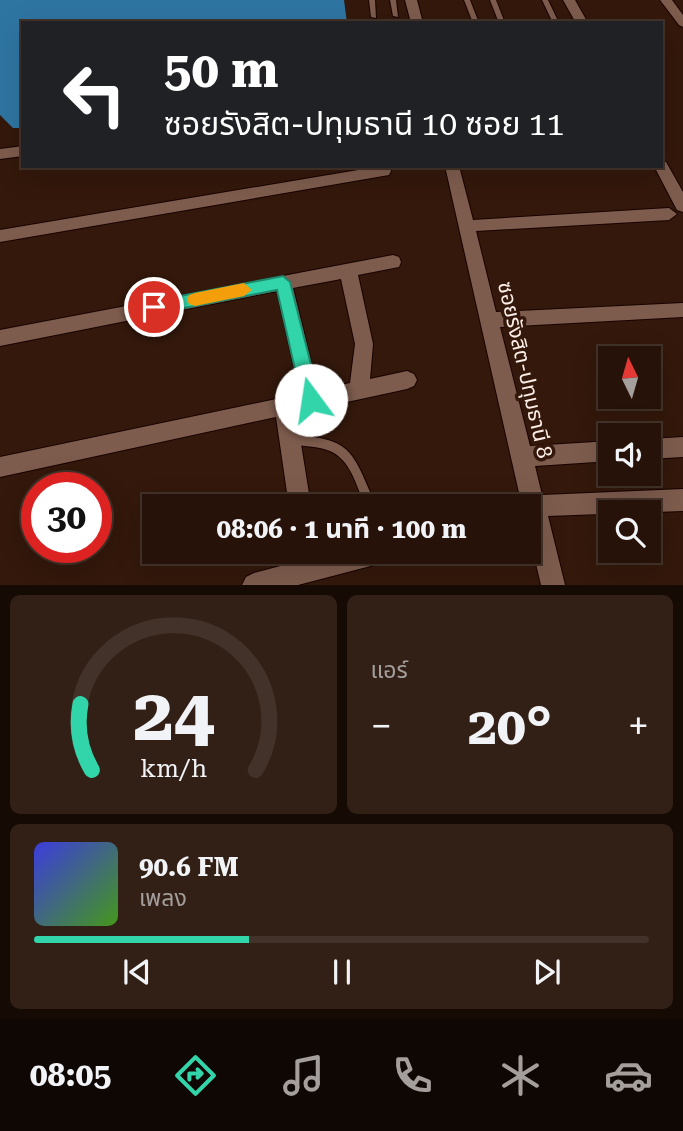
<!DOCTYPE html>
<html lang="th">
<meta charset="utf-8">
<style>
:root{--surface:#261208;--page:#322016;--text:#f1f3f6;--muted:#a49e9c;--line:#423229;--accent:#32d4a9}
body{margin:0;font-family:"Roboto Serif","Noto Sans Thai",serif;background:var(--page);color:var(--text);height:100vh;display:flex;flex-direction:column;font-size:26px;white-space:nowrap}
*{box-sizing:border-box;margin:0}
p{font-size:23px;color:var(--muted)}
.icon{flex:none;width:38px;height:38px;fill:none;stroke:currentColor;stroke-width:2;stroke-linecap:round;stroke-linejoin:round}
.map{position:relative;height:585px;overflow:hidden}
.panel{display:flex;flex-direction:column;gap:10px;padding:10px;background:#150a04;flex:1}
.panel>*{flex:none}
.banner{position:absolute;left:21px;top:21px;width:642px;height:147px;border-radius:0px;box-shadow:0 7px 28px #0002,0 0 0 2px var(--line);background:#202124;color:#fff;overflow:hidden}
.needle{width:46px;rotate:355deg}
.controls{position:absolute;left:598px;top:346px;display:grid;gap:14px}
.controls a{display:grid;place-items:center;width:63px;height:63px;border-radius:0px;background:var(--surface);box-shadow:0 7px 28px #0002,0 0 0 2px var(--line);font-size:35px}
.speed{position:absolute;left:21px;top:472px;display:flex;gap:14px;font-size:35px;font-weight:700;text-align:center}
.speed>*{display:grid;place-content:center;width:91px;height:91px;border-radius:50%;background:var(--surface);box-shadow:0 7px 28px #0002,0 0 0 2px var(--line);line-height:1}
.speed .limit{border:10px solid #d22;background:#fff;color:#111}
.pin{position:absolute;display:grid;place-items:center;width:60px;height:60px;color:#fff;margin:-30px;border:4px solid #fff;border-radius:50%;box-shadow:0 2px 7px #0007}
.me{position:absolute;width:77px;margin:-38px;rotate:346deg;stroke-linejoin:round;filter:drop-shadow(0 0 5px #0008)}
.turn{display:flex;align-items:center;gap:24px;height:147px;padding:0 28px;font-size:32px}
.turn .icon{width:91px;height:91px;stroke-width:2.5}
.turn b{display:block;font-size:49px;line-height:60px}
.big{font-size:52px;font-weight:700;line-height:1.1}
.panel .tile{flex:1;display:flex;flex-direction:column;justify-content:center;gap:10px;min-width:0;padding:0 24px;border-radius:10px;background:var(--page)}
.panel .dial{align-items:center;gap:0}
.dial svg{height:182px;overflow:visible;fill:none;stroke:var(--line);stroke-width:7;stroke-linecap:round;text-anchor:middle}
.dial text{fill:var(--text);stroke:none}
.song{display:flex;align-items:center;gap:21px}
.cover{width:84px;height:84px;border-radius:10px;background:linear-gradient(135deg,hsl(240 70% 55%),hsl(100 70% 35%))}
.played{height:7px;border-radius:4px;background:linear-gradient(90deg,var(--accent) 35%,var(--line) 35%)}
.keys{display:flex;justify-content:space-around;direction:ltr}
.heat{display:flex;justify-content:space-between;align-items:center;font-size:38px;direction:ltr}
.panel .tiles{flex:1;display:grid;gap:10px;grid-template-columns:1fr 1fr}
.tile:last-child{grid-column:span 2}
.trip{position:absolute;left:142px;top:494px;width:399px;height:70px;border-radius:0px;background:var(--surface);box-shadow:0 7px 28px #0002,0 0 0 2px var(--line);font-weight:700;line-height:70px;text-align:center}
.tabs{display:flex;height:112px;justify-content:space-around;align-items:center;background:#0f0703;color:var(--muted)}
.tabs .icon{width:49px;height:49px}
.tabs .selected{color:var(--accent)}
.tabs b{font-size:32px;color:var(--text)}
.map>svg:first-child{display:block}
</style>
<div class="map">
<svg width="683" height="585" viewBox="0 0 683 585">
<rect width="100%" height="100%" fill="#33180b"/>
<path fill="#2f75a2" d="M0,0h344l3,23h-324v105h-10l-13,-13z"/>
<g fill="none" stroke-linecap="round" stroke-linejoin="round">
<g stroke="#190300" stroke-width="2">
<g id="service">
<path d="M369,0h6l1,18 -5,-1z"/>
<path d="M390,0h6l2,17 -5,-1z"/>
<path d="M464,0h6l9,23h-6z"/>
<path d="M490,0h6l9,23h-6z"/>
<path d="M542,0h6l11,23h-6z"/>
<path d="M290,434c55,6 60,9 81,60l-1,4 -4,1 -4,-1c-9,-22 -15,-45 -42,-50 -11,-2 -23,-2 -34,-6l-1,-3 1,-3z"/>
</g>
</g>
<g stroke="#190300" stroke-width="2">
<g id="minor">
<path d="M405,0h12l6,23h-12z"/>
<path d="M563,0h12l13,23h-12z"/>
<path d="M660,0h12l11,15v12l-4,-2z"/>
<path d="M23,146v10l-23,3v-10z"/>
<path d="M662,161l4,1 17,30v20l-6,-2 -23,-44h8z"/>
<path d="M382,166l7,1 2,4 -2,4 -389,67v-12z"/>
<path d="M445,166h14l14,54 196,-12 8,6 -8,6 -193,11 20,81 187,-9v14l-183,10 30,119 81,-5v20l-76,5 7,29 141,-6v22l-135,5 17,69h-24l-13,-55v-24h-6z"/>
<path d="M393,255l6,2 2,5 -2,5 -41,8 15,69 -3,35 37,-8 7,3 3,6 -3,6 -7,3 -111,24 15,93h-22l-13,-89 -276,60v-20l300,-63 -23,-103 -277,55v-16zM341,279l14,65 -5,39 -32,7 -25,-102z"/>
<path d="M683,437v20l-34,2v-20z"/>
<path d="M337,551h56l-3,8 -8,4 -84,22h-56l4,-8 8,-4z"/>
</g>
</g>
<use href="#service" fill="#7d5c4d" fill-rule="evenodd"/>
<use href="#minor" fill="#7d5c4d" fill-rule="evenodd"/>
</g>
<path fill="#32d4a9" stroke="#208a6e" stroke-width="2" d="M283,276l7,6 30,118 -2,6 -7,2 -6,-2 -3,-6 -25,-110 -123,24 -6,-2 -2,-5 2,-4 6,-2z"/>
<path fill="#f59e0b" d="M244,283l8,7 -8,6 -49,10 -6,-2 -2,-4 2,-5 6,-2z"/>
<g text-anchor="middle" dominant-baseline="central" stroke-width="7" stroke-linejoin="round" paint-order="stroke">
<g font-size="21" fill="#fdeee7" stroke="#33180b">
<text transform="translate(525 370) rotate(77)">ซอยรังสิต-ปทุมธานี 8</text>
</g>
</g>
</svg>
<div class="controls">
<a><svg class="needle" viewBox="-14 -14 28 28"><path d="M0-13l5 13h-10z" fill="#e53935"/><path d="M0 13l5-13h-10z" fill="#a49e9c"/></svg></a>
<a><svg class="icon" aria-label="sound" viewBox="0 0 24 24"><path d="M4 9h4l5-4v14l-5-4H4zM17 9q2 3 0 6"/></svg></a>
<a><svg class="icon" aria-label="search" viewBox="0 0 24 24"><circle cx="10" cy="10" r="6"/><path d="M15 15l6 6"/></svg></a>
</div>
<div class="speed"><div class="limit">30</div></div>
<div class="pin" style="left:154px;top:307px;background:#d93025"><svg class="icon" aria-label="arrive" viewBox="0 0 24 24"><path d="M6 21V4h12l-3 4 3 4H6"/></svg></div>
<svg class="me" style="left:311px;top:400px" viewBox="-20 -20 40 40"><circle r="19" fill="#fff"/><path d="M0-13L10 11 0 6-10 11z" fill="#32d4a9"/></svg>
<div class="trip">08:06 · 1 นาที · 100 m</div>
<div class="banner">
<div class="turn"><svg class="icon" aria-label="left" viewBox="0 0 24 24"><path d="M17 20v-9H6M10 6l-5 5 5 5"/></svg><div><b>50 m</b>ซอยรังสิต-ปทุมธานี 10 ซอย 11</div></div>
</div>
</div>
<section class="panel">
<div class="tiles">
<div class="tile dial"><svg viewBox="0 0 100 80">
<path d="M14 69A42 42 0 1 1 86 69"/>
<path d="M14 69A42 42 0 0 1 9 40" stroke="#32d4a9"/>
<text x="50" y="56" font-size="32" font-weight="700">24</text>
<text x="50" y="72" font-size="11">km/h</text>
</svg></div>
<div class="tile"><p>แอร์</p>
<div class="heat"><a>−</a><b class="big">20°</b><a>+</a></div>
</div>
<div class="tile">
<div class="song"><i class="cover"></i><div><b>90.6 FM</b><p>เพลง</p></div></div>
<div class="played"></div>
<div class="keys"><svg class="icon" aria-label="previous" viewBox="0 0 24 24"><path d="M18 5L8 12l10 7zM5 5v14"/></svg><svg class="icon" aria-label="pause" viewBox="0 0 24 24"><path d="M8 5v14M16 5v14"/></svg><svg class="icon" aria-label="next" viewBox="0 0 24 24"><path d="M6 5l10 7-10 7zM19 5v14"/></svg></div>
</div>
</div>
</section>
<nav class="tabs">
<b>08:05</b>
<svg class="icon selected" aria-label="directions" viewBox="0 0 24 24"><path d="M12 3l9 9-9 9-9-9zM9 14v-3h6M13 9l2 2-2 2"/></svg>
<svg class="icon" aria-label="music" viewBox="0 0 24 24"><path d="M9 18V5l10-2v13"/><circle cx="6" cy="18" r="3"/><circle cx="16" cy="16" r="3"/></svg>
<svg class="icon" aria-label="phone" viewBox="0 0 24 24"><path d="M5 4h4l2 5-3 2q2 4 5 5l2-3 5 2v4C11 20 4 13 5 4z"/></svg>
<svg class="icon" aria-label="climate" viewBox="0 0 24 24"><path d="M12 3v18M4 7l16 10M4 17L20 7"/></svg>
<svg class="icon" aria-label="car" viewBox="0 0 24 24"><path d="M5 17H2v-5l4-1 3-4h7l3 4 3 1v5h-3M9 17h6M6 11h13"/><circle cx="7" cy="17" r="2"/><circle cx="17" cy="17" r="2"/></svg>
</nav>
